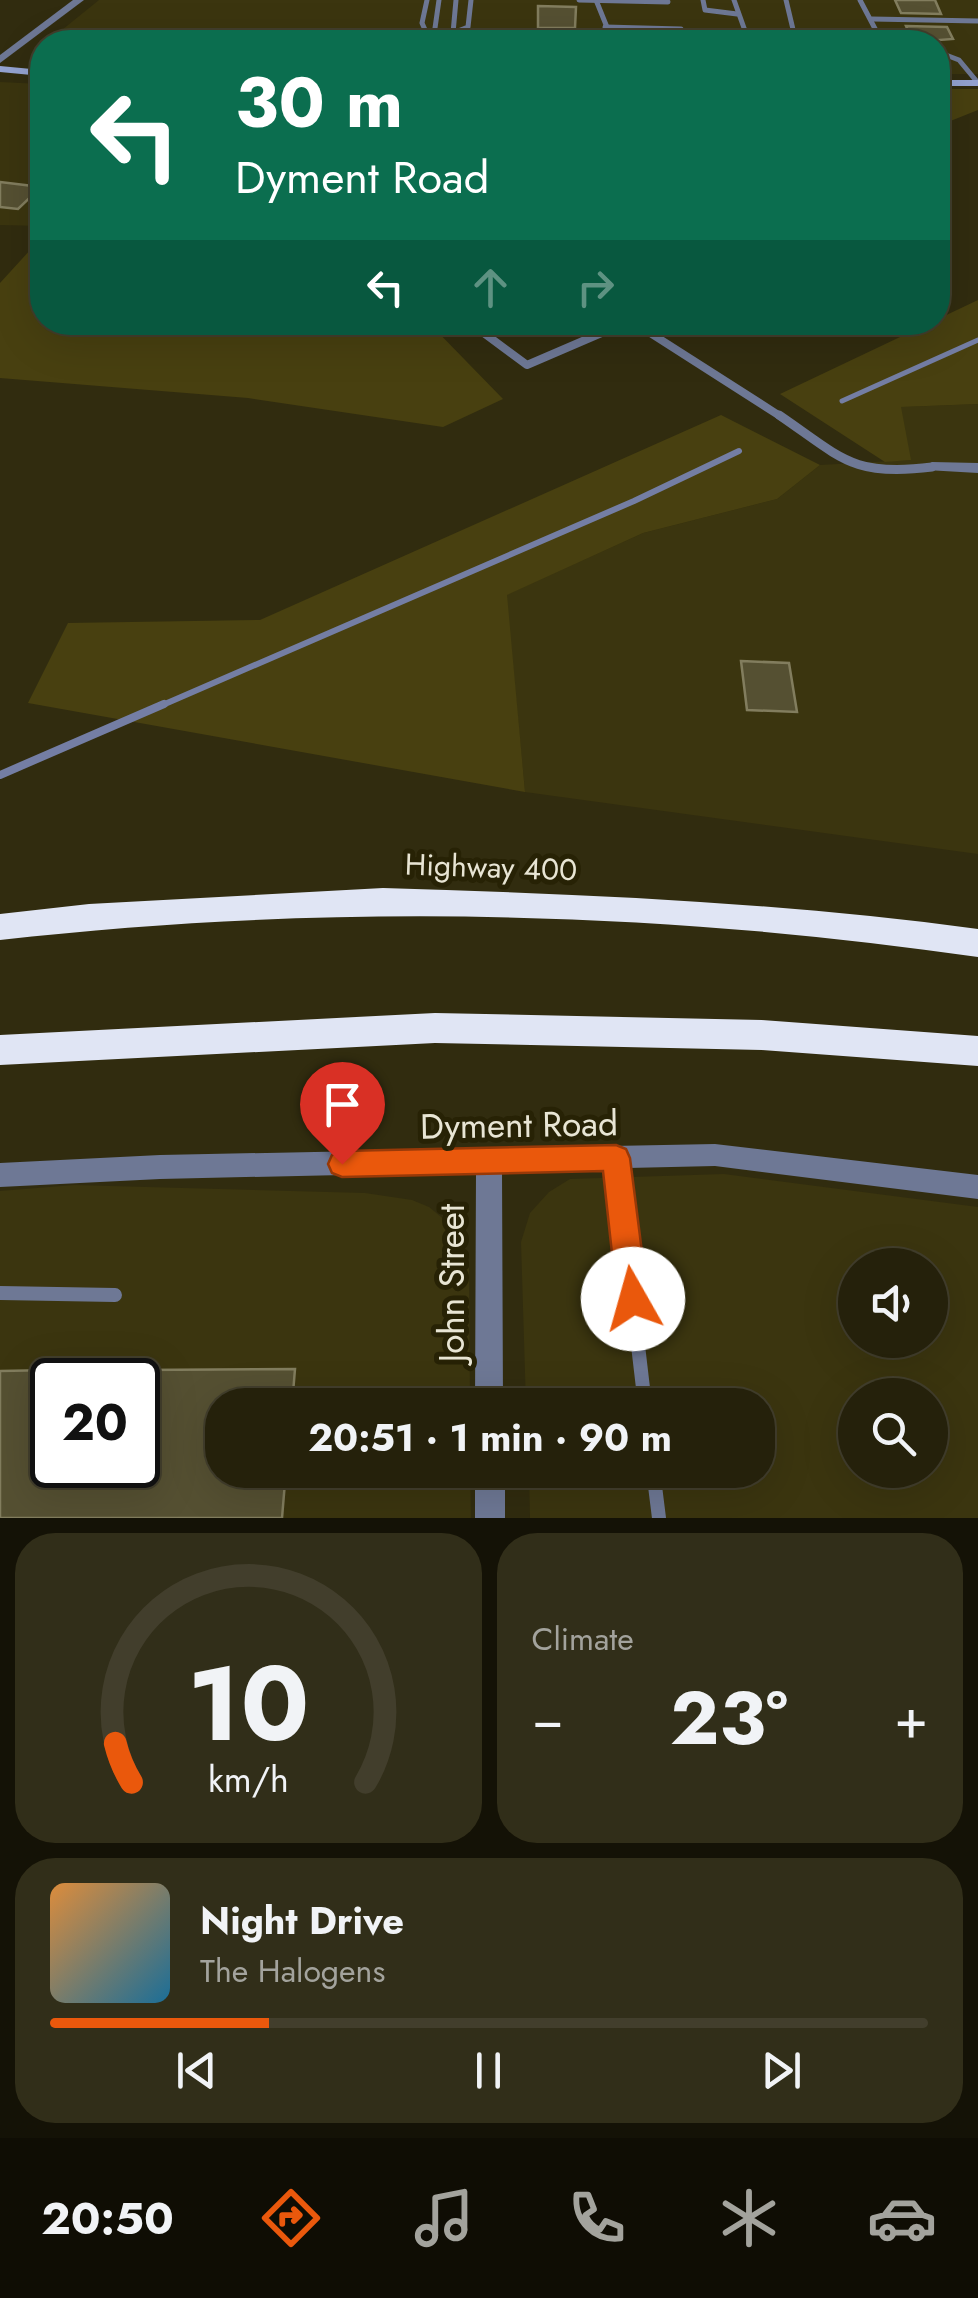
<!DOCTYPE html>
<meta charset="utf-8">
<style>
:root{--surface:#25210b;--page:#312e19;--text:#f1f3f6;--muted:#a3a39d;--line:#423e2c;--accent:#ea580c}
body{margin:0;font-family:Jost,sans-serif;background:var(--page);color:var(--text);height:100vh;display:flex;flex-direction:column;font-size:38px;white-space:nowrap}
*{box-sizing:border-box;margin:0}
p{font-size:32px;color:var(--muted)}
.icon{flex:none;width:55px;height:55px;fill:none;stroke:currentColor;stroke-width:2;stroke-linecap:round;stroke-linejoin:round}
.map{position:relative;height:1518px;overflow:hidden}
.drawer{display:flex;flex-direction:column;gap:15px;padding:15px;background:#141206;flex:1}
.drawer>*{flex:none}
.banner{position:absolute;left:30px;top:30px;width:920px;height:305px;border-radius:40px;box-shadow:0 10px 40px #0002,0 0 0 2px var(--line);background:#0b6e4f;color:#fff;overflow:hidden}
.tools{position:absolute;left:838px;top:1248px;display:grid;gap:20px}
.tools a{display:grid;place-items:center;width:110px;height:110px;border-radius:50%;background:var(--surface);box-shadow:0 10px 40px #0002,0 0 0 2px var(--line);font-size:50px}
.speed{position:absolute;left:30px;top:1358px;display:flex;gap:20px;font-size:50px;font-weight:700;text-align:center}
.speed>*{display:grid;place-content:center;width:130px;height:130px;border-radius:50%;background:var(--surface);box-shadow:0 10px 40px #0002,0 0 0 2px var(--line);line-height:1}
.speed .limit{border:5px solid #111;border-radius:15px;background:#fff;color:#111}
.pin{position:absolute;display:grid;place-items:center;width:85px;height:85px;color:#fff;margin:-102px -42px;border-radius:50% 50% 50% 0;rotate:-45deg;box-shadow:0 0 10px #0007}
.pin .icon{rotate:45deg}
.me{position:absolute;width:110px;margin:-55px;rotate:353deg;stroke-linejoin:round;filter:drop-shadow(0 0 8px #0008)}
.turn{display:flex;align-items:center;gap:35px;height:210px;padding:0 40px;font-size:45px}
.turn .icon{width:130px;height:130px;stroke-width:2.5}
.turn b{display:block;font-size:70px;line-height:85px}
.lanes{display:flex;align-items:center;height:95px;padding:0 40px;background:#0003;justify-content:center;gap:50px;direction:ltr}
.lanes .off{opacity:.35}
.big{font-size:75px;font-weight:700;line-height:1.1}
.drawer .widget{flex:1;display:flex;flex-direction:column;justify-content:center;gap:15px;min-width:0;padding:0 35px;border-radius:40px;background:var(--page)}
.drawer .dial{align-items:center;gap:0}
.dial svg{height:260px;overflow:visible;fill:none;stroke:var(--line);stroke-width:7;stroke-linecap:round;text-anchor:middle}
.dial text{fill:var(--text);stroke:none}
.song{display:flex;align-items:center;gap:30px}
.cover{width:120px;height:120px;border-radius:15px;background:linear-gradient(135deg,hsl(30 70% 55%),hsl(200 70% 35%))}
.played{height:10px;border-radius:5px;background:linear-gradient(90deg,var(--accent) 25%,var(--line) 25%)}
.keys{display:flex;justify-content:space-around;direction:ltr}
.heat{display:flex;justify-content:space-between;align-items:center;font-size:55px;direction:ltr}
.drawer .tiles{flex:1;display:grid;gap:15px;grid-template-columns:1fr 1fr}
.widget:last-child{grid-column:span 2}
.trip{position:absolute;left:205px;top:1388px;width:570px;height:100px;border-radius:40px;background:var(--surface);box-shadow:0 10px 40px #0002,0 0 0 2px var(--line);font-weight:700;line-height:100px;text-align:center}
.tab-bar{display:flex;height:160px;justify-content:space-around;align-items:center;background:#0f0d04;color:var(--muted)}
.tab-bar .icon{width:70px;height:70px}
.tab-bar .current{color:var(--accent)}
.tab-bar b{font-size:45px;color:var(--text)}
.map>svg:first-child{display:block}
</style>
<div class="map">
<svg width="978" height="1518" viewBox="0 0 978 1518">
<rect width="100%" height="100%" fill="#312c0f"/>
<g fill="#3b350f" fill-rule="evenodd">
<path d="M99,0h879v74h-40v-32h-891z"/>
<path d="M0,82l42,2v142l-42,-1z"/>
<path d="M978,404v450l-453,-62 -19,-197 137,-62 134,-34 43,-34 90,-5 -10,-53z"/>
<path d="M724,1174l254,33v311h-448l-1,-48h229v-65h-232l-5,-163 9,-29 19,-21 21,-13zM855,1265h75v75h-75zM855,1395h75v75h-75z"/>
<path d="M74,1185l291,8 47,7 17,7 17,14 14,21 9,26 1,137h-248v65h248l1,48h-471v-327zM52,1380h86v85h-86z"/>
</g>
<g fill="#484010">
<path d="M938,89h40v21l-40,16z"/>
<path d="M42,237v85l387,1 74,76 -60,28 -195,-29 -248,-20v-95z"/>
<path d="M978,300v104l-77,3 10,53 -26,2 -105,-68z"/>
<path d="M721,415l99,50 -43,34 -134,34 -136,62 18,197 -497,-89 40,-80 192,-3z"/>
</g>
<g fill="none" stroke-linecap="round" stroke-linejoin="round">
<path stroke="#747ea4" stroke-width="5" d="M842,401l136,-61"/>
<path stroke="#747ea4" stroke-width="6" d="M158,707l476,-206 105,-50"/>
<path stroke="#747ea4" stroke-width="8" d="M0,775l164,-71"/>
</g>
<g fill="#555032" stroke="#827d5e" stroke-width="2.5">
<path d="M895,0h40l6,14 -40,-1z"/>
<path d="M538,6l38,1 -1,21h-37z"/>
<path d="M906,26l41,1 6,12 -40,3z"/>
<path d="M0,182l41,5 -23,22 -18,-2z"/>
<path d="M741,661l48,2 8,49 -50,-2z"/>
<path d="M295,1369l-3,36h-70v65h64l-4,48h-282v-147l52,-1v95h86v-95z"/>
</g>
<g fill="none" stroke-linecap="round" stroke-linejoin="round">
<g stroke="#6e7895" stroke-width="5">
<path d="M427,0l-5,23 4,9 17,5 25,-10 3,-27"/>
<path d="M579,0l89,2"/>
<path d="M596,0l17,42"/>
<path d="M703,0l2,10 32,4"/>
<path d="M734,0l15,42"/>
<path d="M786,0l10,42"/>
<path d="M860,0l22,42"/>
<path d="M872,19l106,2"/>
<path d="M605,27l76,2"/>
<path d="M453,33l3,-33"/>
<path d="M542,33l68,2"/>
<path d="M434,35l5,-35"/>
<path d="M938,52l21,8 19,23"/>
</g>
<g stroke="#6e7895" stroke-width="8">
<path d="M469,322l58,43 100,-43"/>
<path d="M633,322l150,96"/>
</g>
<path stroke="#6e7895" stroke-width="9" d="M779,415c63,43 73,62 153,52"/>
<g stroke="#6e7895" stroke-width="14">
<path d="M616,1158l29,247"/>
<path d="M0,1293l115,2"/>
<path d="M653,1470l6,48"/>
</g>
<g fill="#6e7895" fill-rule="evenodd">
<path d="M932,462l46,1v10l-52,-3 -2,-3z"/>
<path d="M715,1144l263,31v24l-263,-33 -213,5 1,234h-28l1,-233 -316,7 -160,8v-24l160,-8z"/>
<rect x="475" y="1470" width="30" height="48"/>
</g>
<path fill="#6e7895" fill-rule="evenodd" d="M73,0h11l-84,63v-8z"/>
<g fill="#94a3d1" fill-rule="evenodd">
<path d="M0,66l42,4v6l-42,-4z"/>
<rect x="938" y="80" width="40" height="6"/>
</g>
<g fill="#e0e5f4" fill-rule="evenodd">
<path d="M383,888c199,6 398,14 595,41v28c-323,-47 -653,-54 -978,-17v-26l89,-10z"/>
<path d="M435,1013l327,7 216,16v30l-216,-16 -327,-7 -435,22v-30z"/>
</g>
</g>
<path fill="#ea580c" stroke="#983908" stroke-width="2.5" d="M616,1145l10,4 4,9 18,141 -4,11 -11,4 -11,-4 -5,-11 -14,-128 -261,6 -10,-4 -4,-9 4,-9 10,-4z"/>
<g text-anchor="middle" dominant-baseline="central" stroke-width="10" stroke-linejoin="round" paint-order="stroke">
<g font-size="30" fill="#e8e5d4" stroke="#272205">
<text transform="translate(491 867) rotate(2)">Highway 400</text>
</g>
<g font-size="35" fill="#e8e5d4" stroke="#272205">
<text transform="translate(519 1125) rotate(-1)">Dyment Road</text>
<text transform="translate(452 1283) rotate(-90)">John Street</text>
</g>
</g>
</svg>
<div class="tools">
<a><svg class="icon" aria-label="sound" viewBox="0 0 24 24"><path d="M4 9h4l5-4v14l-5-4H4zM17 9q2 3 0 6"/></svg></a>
<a><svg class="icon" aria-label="search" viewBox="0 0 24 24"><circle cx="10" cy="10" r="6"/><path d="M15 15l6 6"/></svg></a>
</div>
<div class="speed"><div class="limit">20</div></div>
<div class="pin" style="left:342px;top:1164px;background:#d93025"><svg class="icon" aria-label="arrive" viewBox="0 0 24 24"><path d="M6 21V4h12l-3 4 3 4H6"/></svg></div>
<svg class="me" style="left:633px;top:1299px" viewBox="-20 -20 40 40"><circle r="19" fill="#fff"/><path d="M0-13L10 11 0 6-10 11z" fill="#ea580c"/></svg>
<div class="trip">20:51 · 1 min · 90 m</div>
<div class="banner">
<div class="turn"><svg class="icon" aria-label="left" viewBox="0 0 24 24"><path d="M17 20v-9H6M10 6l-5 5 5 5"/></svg><div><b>30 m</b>Dyment Road</div></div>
<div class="lanes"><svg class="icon" aria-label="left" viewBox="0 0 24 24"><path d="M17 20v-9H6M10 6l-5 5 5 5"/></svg><svg class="icon off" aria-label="ahead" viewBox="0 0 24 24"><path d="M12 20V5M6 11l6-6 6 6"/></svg><svg class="icon off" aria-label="right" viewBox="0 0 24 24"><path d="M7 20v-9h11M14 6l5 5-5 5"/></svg></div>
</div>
</div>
<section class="drawer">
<div class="tiles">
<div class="widget dial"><svg viewBox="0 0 100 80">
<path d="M14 69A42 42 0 1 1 86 69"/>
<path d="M14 69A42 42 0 0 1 9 57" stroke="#ea580c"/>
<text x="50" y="56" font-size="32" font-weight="700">10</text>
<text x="50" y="72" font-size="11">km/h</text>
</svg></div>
<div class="widget"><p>Climate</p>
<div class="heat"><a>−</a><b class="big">23°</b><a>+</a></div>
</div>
<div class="widget">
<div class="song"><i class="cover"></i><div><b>Night Drive</b><p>The Halogens</p></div></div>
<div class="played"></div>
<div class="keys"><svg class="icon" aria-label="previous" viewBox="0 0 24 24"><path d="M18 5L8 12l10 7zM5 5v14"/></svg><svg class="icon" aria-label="pause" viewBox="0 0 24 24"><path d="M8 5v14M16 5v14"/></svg><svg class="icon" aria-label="next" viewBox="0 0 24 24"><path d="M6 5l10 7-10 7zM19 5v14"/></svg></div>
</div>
</div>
</section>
<nav class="tab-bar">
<b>20:50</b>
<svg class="icon current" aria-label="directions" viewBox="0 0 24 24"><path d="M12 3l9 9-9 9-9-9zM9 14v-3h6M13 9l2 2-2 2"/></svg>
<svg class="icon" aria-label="music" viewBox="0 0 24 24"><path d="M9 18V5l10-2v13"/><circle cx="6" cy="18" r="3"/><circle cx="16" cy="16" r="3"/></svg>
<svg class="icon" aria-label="phone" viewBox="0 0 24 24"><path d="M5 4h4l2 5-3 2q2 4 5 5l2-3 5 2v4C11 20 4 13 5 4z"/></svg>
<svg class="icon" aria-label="climate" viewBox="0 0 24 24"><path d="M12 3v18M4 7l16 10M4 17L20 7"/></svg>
<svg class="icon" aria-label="car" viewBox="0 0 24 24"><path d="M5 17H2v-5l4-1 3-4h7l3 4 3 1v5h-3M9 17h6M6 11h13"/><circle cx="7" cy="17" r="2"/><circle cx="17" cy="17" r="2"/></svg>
</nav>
